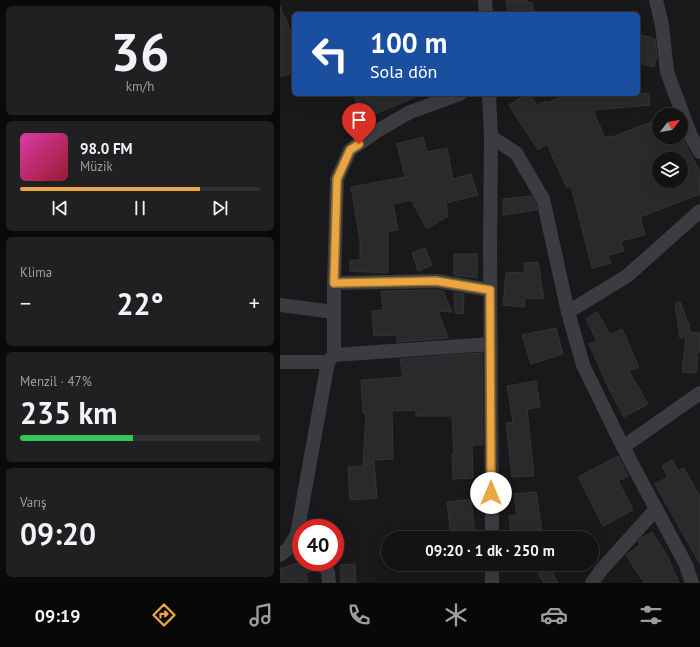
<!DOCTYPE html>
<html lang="tr">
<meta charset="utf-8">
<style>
:root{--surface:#131314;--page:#202022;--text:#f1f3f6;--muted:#9d9ea0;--line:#323234;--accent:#e9a744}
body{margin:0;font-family:"PT Sans",sans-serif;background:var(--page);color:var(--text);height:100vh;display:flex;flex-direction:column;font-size:15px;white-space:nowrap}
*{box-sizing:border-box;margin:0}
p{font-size:13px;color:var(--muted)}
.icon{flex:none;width:22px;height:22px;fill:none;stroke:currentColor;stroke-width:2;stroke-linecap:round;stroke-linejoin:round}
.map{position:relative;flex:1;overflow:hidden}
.sheet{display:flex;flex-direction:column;gap:6px;padding:6px;background:#0a0a0b;width:280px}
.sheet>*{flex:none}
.top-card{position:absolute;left:12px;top:12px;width:348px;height:84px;border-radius:6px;box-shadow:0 4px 16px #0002,0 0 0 1px var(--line);background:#1a4fa0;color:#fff;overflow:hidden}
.needle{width:26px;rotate:59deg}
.buttons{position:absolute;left:372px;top:108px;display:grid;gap:8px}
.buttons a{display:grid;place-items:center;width:36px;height:36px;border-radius:50%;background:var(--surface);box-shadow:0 4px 16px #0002,0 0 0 1px var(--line);font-size:20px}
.speed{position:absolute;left:12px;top:519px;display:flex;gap:8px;font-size:20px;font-weight:700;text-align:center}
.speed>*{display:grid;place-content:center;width:52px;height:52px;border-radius:50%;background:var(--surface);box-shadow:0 4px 16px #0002,0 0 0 1px var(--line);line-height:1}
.speed .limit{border:6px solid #d22;background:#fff;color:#111}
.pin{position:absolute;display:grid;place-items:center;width:34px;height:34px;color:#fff;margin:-41px -17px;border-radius:50% 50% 50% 0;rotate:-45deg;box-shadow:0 0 4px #0007}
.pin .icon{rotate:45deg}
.me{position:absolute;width:44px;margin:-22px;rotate:0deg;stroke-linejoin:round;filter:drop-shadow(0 0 3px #0008)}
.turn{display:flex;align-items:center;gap:14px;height:84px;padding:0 12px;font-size:18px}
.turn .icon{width:52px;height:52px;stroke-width:2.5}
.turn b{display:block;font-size:28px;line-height:34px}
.big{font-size:30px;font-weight:800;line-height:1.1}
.sheet .widget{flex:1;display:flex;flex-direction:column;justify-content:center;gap:6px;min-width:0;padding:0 14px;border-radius:6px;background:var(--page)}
.sheet .dial{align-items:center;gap:0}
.dial b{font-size:52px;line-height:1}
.song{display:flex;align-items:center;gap:12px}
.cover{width:48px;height:48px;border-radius:6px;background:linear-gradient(135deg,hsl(320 70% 55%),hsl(350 70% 35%))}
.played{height:4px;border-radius:2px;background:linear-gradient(90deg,var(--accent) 75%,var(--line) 75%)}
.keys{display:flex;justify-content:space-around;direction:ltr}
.heat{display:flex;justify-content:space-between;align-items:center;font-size:22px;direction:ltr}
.charge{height:6px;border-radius:3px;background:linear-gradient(90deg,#34c759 47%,var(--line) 0)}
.trip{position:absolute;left:101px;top:531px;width:218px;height:40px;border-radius:20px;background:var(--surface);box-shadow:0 4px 16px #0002,0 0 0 1px var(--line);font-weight:800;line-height:40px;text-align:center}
.tabs{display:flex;height:64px;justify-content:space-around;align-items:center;background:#080808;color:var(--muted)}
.tabs .icon{width:28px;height:28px}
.tabs .current{color:var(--accent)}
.tabs b{font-size:18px;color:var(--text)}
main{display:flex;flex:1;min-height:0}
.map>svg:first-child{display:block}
</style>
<main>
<section class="sheet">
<div class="widget dial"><b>36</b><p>km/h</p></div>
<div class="widget">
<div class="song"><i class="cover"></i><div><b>98.0 FM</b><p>Müzik</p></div></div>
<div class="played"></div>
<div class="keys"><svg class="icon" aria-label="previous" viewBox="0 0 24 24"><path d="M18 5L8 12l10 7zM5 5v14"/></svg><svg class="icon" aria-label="pause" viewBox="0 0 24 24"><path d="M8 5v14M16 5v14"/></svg><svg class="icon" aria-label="next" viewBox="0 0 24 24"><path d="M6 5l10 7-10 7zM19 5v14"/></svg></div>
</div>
<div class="widget"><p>Klima</p>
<div class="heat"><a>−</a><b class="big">22°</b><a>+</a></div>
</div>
<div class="widget"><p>Menzil · 47%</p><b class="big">235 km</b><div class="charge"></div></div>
<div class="widget"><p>Varış</p><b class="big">09:20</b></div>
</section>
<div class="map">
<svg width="420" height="583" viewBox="0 0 420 583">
<rect width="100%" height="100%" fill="#19191b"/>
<g fill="#292a2c" stroke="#333437" fill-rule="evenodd">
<path d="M226,0h21v3l5,-1 2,12h-26z"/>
<path d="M0,6l14,33v34l-14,4z"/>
<path d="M358,34l17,5 2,18 -3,10 -16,-4z"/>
<path d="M369,93l1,12 -57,5 12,28 6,-2 1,1 47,-18v18h23l18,35v22l-60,23 5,18 -24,6 3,10 -16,4 3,8 -19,5 -21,-82 -4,2 -20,-44 -9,6 -29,-45 17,-11h4l7,11 8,-4 1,2 25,-9h39v3zM379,159h22v22h-22z"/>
<path d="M73,94h70l-60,25z"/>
<path d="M143,137l4,15 20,-4 6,31 18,-5 7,21 -32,8 2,13 -21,13 -16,-29 -18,4 5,26 -10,2v41l-38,-2v-11h10v-20l-9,-53 54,-10 -8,-33z"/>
<path d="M252,196l3,6 2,8 -34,5v-16z"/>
<path d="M145,248l7,17 -14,6 -6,-18z"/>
<path d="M174,254h23v24l-23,-3z"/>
<path d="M258,262l6,37 -19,-1 -1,9 -21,-2 3,-32 19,-1 -1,-9z"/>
<path d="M156,290l7,1 9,21 -14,-1 10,27 -51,4 -1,-7 -22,1 -2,-25 11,-1 -2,-19z"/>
<path d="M174,293l10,1 -1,20 -8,-1z"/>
<path d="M400,302l8,21h1l1,9 10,1v19h-2l-2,21 -14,-1 4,-35 -6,1 -5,-35z"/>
<path d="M317,312l13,23 12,-6 17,38 -10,4 19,33 -24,13 -14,-26 -21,-47 8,-3 -11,-22z"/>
<path d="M276,328l7,26 -32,10 -9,-29z"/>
<path d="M202,353l1,92h-11l1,33 -20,1 -1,-25h2l-2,-38h-36v-6l-24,1 1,48 -19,1 3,38 -27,2 -2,-33 15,-1 3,-53h-3l-2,-33 42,-3 -3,-18z"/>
<path d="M256,381l4,26 -13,2 7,67 -22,1 -6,-54 7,-1 -6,-36z"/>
<path d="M338,456l10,20 -10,5 15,29 -30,16 -25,-49z"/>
<path d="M392,460l6,11 6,-3 16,28v68l-45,-80 13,-7 -6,-11z"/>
<path d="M256,492l7,46h-31l-3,-22 8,-1 -3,-21z"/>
<path d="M191,499l4,35 -24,3 -4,-35z"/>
<path d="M372,532l16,25 11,26h-35l-18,-28 14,-10 -2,-4 2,-2z"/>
<path d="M21,562h14l2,7 -11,4 2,10h-28v-14z"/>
<path d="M75,564l1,19h-15l-1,-18z"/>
<path d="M269,567l9,16h-14l-6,-9z"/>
</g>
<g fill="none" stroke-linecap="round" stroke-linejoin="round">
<g stroke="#3a3c40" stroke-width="14">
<path d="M205,0l1,14"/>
<path d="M376,0l6,25 5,47 24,64 9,16"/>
<path d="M209,94l2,43 -1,112 2,289"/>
<path d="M211,137l25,16 27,46 25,113 15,53 40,82 63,118 6,18"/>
<path d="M54,283l103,-2 53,9"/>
<path d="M0,305l54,7"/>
<path d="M288,312l59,-36 73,-65"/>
<path d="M54,355v-72l3,-104 13,-29 27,-19 33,-19 50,-18"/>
<path d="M0,362h48"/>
<path d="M343,447l77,-54"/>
<path d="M0,555l9,-7 8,-14 31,-172 6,-7 157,-11"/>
<path d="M43,562l5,11 1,10"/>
<path d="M212,564v19"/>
<path d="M312,583l10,-14 54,-60"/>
</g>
</g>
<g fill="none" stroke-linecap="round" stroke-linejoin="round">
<g stroke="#976d2c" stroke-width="10">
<path id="route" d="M79,144l-9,6 -13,29 -3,104 102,-2 54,9 1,203"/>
</g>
<use href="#route" stroke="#e9a744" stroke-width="7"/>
</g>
</svg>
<div class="buttons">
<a><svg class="needle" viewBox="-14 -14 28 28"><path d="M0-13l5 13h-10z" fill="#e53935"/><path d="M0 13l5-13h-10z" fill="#9d9ea0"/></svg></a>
<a><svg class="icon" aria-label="layers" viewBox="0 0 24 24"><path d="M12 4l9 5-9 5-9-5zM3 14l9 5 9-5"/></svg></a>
</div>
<div class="speed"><div class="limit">40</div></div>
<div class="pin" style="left:79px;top:144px;background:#d93025"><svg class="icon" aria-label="arrive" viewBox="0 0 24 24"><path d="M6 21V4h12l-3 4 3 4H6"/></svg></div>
<svg class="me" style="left:211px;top:493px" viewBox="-20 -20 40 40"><circle r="19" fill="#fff"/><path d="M0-13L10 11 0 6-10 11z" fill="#e9a744"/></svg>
<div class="trip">09:20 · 1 dk · 250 m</div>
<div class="top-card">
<div class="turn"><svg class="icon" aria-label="left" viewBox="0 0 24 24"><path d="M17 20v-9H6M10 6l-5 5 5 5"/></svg><div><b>100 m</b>Sola dön</div></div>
</div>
</div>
</main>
<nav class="tabs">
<b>09:19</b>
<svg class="icon current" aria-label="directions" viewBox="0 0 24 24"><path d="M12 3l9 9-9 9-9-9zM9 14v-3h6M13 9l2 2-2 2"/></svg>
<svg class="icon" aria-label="music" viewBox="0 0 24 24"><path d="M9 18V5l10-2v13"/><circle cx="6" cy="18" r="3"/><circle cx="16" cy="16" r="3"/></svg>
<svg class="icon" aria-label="phone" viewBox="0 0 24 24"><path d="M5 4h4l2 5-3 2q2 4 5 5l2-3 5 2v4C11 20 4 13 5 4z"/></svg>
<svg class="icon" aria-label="climate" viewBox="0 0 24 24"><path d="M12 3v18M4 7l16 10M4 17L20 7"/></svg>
<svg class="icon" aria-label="car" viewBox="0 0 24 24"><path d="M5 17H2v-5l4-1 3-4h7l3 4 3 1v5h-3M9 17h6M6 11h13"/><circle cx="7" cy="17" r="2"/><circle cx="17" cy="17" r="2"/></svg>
<svg class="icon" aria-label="filters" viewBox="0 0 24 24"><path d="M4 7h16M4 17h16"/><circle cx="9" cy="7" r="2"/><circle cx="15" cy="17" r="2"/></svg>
</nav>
